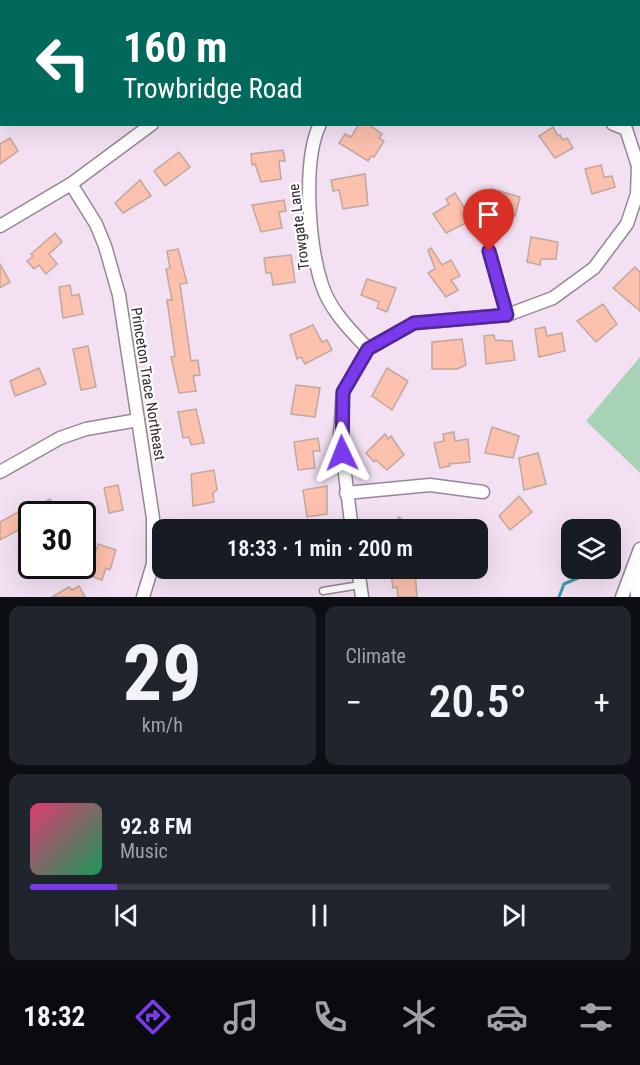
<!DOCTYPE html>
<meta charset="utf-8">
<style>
:root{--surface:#171b24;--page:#20242c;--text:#f1f3f6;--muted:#9ea1a6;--line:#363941;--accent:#7c3aed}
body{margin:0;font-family:"Roboto Condensed",sans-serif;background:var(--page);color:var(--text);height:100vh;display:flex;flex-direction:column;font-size:22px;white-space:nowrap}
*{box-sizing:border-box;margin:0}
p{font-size:20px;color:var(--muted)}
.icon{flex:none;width:33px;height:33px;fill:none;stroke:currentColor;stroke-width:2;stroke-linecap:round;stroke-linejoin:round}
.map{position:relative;height:597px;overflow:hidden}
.drawer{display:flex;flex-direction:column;gap:9px;padding:9px;background:#0d0f14;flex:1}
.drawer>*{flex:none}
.top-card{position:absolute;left:0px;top:0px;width:640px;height:126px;box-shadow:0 6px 24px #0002;background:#00695c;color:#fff;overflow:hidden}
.tools{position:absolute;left:561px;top:519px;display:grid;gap:12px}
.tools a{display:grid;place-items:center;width:60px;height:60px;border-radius:12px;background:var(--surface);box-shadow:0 6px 24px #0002;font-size:30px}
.speed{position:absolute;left:18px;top:501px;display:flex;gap:12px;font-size:30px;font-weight:700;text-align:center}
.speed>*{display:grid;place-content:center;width:78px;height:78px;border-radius:50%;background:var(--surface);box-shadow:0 6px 24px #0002;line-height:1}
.speed .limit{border:3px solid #111;border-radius:9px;background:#fff;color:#111}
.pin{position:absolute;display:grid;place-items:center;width:51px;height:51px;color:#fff;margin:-62px -26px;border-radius:50% 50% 50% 0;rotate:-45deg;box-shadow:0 0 6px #0007}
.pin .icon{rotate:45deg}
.me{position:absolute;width:66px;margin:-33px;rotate:358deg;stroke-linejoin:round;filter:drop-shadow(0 0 4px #0008)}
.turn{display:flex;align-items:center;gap:21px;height:126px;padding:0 24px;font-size:27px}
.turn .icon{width:78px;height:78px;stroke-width:2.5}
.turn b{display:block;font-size:42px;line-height:51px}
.big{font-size:45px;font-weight:600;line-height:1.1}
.drawer .tile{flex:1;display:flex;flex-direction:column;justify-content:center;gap:9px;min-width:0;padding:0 21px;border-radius:12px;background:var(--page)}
.drawer .dial{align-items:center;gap:0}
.dial b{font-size:78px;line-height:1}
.song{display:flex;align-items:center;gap:18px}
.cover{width:72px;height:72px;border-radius:9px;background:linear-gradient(135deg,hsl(340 70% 55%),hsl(150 70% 35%))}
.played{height:6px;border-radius:3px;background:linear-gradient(90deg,var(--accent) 15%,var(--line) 15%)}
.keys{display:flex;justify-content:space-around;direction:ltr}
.heat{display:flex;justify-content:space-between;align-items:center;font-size:33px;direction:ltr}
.drawer .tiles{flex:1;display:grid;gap:9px;grid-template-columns:1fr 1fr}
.tile:last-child{grid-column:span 2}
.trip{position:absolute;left:152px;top:519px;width:336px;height:60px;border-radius:12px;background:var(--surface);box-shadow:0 6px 24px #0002;font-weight:600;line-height:60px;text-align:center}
.menu{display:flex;height:96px;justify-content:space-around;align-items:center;background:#090b0e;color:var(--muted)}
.menu .icon{width:42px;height:42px}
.menu .on{color:var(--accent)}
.menu b{font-size:27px;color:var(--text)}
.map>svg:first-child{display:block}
</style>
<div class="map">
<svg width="640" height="597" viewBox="0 0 640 597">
<rect width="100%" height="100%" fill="#f3e1f3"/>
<path fill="#a8d2b6" d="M640,357v116l-54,-52z"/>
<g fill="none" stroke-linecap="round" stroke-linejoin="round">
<path stroke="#3b99ac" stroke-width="3" d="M559,597l5,-13 33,-14"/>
</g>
<g fill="#fbc1ac" stroke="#c0a89f" stroke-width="1.5">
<path d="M359,124h9l14,10 -3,4 5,3 -10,16 -3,-1 -3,5 -29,-18 6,-9 6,3z"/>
<path d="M553,127l5,9 2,-1 3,5 4,-2 6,10 -18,10 -16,-22z"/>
<path d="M10,138l8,13 -18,13v-20z"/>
<path d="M283,150l2,11h-6l2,18 -20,3 -6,-18 -3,1 -1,-11z"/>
<path d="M179,152l11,15 -25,19 -11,-15z"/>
<path d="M601,165l3,12 8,-1 3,11 -23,7 -7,-25z"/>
<path d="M365,174l3,31 -25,4 -4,-19 -6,1 -2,-11z"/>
<path d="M140,180l11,16 -28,17 -8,-10z"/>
<path d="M492,189l28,8 -5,19 -28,-7z"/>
<path d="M455,193l17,27 -26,13 -13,-19 16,-10 -3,-5z"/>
<path d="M284,200l2,11 -7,1 3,16 -21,4 -9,-27z"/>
<path d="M55,233l7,9 -13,12 8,10 -11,10 -7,-9 -5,4 -7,-8 6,-5 -2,-2z"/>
<path d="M531,237l27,5 -2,17h-15l-1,6 -13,-3z"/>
<path d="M431,248l11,17 9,-5 9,16 -9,4 7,10 -12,7 -18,-24 7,-4 -7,-19z"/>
<path d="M178,249l9,34 -7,1 11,77 7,-1 2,15 -7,1 3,15 -17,2 -8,-36 4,-1 -8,-56h5l-6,-31 4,-1 -3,-17z"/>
<path d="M291,255l4,27 -22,3 -2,-12h-5l-2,-15z"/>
<path d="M0,264l10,18 -10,6z"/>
<path d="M635,267l5,5v39l-27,-23z"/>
<path d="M367,279l29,9 -9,24 -10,-4 2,-6 -18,-7z"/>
<path d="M70,285l2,11 7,-2 4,20 -20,4 -4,-31z"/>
<path d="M603,304l14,20 -21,18 -19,-21z"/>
<path d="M313,325l9,17 5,-2 5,10 -27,14 -4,-7 -4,2 -7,-24z"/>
<path d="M545,327l2,9 15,-3 3,18 -26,6 -4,-28z"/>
<path d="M494,335l1,5 17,1 3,19 -29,4 -2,-28z"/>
<path d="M462,339l4,26 -9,4h-25v-27z"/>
<path d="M88,346l8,41 -15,3 -8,-41z"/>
<path d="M39,368l7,16 -31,12 -5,-15z"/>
<path d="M387,368l21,13 -16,29 -20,-14z"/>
<path d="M296,385l24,3 -5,29 -24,-3z"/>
<path d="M196,409l8,34 -13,2 -2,-8 -6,1 -5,-26z"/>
<path d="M492,427l27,9 -6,22 -28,-5z"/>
<path d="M454,432l1,9 13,-2 2,23 -21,2 1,2 -10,2 -6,-25 10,-2 -1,-7z"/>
<path d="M385,434l3,5 3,-3 13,19 -17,15 -11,-10 -2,2 -8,-9z"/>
<path d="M318,438l2,13h-7l2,17 -17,2 -4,-28z"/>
<path d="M538,453l8,31 -22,6 -5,-32z"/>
<path d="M214,470l3,20 -4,3 1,9 -21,4 -2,-32z"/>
<path d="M118,485l5,25 -14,3 -5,-25z"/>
<path d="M327,486v28l-20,3 -4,-27z"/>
<path d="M519,496l13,16 -22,18 -11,-14z"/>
<path d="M50,499l6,11 -9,4h-9l-4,-7z"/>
<path d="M18,512l8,14 -26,14v-18z"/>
<path d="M399,517l18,13h-27z"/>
<path d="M98,544l18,6 -6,20 -4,-2 -4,12 -14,-5z"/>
<path d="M415,571l2,26h-19l-1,-10 -4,1 -2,-14z"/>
<path d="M79,586l6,11h-33l17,-10 3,3z"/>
</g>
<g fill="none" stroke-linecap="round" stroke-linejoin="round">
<g stroke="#968696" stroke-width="9">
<path id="service" d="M323,591l37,-6"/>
</g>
<g stroke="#968696" stroke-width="15">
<g id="minor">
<path d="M278,0v2"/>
<path d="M397,2l1,-2"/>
<path d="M320,124c-18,37 -11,122 2,161 8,25 28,45 46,64"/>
<path d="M71,184l25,40 9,22 14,49 34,223v46l-10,33"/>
<path d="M0,226l71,-42 81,-60"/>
<path d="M489,251l18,64"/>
<path d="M0,472l60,-34 26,-9 52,-9"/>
<path d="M346,493l84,-8 53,7"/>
<path d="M352,530l-12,-96 3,-42 25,-43 46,-26 93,-8 46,-17 41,-30 33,-44 10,-30 1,-28 -12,-37 -13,-5"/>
<path d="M358,568l4,29"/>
<path d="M636,568l1,29"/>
<path d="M622,597l18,-48"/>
</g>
</g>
<use href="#service" stroke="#fff" stroke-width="6"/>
<use href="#minor" stroke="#fff" stroke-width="12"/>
</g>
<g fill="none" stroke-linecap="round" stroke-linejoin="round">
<g stroke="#51269a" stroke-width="15">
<path id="route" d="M342,453l1,-61 25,-43 46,-26 93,-8 -18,-64"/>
</g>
<use href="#route" stroke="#7c3aed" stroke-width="10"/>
</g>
<g text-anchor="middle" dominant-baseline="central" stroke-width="4.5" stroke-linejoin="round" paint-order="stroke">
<g font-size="15" fill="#2f282f" stroke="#fff">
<text transform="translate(299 227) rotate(-97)">Trowgate Lane</text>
<text transform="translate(148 384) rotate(81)">Princeton Trace Northeast</text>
</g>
</g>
</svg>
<div class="tools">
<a><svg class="icon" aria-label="layers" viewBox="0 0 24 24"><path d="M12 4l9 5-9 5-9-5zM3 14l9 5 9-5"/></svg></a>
</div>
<div class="speed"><div class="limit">30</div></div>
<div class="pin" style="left:489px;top:251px;background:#d93025"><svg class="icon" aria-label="arrive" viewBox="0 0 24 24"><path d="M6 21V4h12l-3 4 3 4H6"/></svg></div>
<svg class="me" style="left:342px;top:453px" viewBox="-20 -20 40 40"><path d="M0-17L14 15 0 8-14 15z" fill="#7c3aed" stroke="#fff" stroke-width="4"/></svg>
<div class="trip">18:33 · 1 min · 200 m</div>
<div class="top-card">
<div class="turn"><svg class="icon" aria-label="left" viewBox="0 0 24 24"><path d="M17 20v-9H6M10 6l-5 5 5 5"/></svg><div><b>160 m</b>Trowbridge Road</div></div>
</div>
</div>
<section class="drawer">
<div class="tiles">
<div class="tile dial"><b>29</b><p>km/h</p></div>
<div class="tile"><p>Climate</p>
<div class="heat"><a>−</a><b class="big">20.5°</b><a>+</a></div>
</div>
<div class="tile">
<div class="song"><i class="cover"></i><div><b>92.8 FM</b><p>Music</p></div></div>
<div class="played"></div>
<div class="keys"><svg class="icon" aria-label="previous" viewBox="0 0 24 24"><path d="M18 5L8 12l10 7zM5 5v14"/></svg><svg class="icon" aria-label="pause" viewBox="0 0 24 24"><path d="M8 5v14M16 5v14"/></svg><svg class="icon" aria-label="next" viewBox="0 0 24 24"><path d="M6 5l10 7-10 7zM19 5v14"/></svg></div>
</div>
</div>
</section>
<nav class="menu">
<b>18:32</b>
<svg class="icon on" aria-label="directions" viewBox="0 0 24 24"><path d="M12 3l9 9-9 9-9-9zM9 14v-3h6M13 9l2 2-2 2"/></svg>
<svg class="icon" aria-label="music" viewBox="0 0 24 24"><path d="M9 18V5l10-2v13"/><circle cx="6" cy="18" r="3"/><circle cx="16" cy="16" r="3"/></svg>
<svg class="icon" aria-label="phone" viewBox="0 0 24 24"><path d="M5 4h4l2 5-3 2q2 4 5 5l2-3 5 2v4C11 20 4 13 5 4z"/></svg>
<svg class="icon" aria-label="climate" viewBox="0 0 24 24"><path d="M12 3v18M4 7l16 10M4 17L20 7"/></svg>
<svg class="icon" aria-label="car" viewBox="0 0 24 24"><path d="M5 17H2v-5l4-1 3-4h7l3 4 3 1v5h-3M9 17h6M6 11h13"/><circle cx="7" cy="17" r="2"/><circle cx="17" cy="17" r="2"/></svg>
<svg class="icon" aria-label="filters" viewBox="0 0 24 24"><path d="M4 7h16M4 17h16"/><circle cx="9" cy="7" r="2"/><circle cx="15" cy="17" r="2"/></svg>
</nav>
